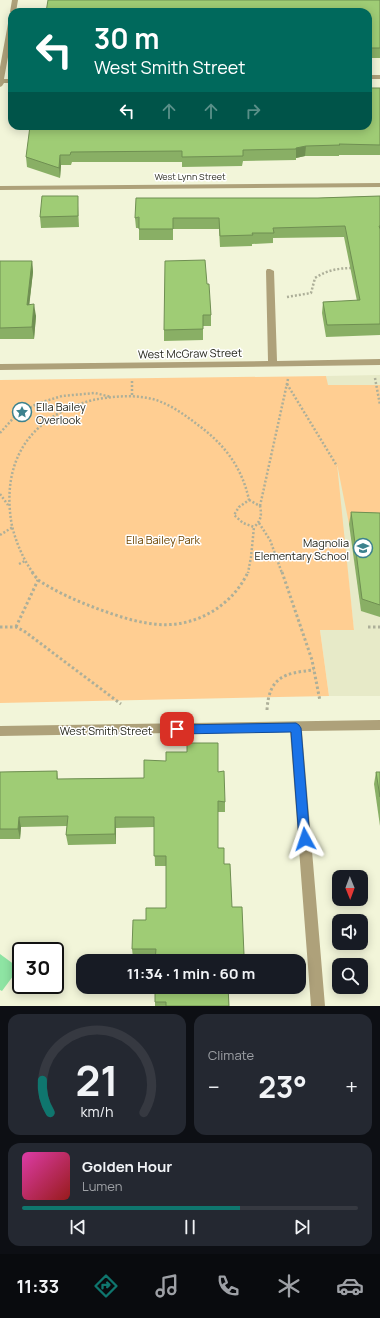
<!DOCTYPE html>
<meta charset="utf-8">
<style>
:root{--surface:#171b24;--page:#242831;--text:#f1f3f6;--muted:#9ea1a6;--line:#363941;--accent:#0f766e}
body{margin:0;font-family:Manrope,sans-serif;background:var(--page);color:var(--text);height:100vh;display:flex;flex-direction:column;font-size:15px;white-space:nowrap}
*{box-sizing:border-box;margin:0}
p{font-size:13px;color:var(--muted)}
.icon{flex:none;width:22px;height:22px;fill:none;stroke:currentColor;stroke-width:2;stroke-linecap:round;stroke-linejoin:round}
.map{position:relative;height:1006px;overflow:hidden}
.sheet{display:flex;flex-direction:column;gap:8px;padding:8px;background:#0d0f14;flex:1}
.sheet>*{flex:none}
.guide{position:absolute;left:8px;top:8px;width:364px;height:122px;border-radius:12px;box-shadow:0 2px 10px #0003;background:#00695c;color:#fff;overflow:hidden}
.needle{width:26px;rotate:179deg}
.tools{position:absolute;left:332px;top:870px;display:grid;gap:8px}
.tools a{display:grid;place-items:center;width:36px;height:36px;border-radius:8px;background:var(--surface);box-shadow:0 2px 10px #0003;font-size:20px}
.speed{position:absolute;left:12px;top:942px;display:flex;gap:8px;font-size:20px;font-weight:700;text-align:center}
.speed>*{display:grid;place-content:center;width:52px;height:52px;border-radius:50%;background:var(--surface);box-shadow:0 2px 10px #0003;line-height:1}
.speed .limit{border:2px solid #111;border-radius:6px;background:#fff;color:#111}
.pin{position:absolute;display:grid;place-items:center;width:34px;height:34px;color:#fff;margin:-17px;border-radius:8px;box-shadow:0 2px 6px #0006}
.me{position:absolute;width:44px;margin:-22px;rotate:355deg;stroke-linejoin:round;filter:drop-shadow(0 0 3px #0008)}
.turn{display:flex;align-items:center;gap:14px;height:84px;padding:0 20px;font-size:18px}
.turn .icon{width:52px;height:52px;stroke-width:2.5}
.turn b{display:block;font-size:28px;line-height:34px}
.lanes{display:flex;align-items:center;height:38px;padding:0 20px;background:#0003;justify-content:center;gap:20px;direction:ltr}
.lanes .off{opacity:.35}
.big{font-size:30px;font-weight:700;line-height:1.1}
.sheet .card{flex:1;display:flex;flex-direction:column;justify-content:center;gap:6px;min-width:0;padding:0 14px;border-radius:12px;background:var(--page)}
.sheet .dial{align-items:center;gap:0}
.dial svg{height:104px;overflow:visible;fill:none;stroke:var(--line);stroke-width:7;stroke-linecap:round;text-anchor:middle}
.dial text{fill:var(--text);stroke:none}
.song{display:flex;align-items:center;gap:12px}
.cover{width:48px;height:48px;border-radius:6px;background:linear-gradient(135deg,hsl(320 70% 55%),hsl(0 70% 35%))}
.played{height:4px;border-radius:2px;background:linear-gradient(90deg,var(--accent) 65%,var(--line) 65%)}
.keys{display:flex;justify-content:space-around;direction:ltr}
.heat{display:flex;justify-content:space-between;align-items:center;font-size:22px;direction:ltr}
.sheet .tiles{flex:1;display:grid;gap:8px;grid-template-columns:1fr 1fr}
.card:last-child{grid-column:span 2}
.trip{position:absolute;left:76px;top:954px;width:230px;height:40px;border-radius:12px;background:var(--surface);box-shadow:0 2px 10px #0003;font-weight:700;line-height:40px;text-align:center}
.dock{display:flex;height:64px;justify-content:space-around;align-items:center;background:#090b0e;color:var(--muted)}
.dock .icon{width:28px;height:28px}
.dock .on{color:var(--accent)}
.dock b{font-size:18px;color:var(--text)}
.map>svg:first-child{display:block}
</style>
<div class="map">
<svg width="380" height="1006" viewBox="0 0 380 1006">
<rect width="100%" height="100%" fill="#f2f5d9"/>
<path fill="#e7eac8" d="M380,375v321h-51l-9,-66h34l-28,-254z"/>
<path fill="#ffce92" d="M326,376l2,9h52v139h-31l-12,-60 17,166h-34l9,66 -329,7v-323z"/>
<path fill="#8ee4a3" d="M0,954l19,14 -17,23 -2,-1z"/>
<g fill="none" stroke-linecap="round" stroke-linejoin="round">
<g stroke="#adaf99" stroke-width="2.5" stroke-dasharray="2 2" stroke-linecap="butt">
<path d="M287,297l24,-4 4,-15c12,-8 24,-10 38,-10"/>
<path d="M375,378l5,27"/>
<path d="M132,381v15"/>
<path d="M287,384l50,82"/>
<path d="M0,433l17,-19 22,-11 23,-7 33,-3 16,4"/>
<path d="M0,494l8,11"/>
<path d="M249,500l11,6c2,9 1,15 -6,21"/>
<path d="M260,506l28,-127"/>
<path d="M259,523l11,17 12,33"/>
<path d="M0,535l13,-8"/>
<path d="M19,564l6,-3"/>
<path d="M33,573c-10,-14 -17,-31 -21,-47 -12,-65 18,-110 81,-126 20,-4 43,-6 63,0 15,5 29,15 42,25 26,19 44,42 51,75l-10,7 -5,8 9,8 11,4 -3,30 -3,16"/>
</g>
<g stroke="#adaf99" stroke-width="3" stroke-dasharray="2.5 2.5" stroke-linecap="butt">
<path d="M32,572l6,8"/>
<path d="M282,572l30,88 8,41"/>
<path d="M38,580c20,13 41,22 63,30 17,6 34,12 53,14 39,5 78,-17 94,-52"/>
<path d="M0,627h16l8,4 97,73"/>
<path d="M16,627l22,-47"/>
<path d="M368,627h12"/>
<path d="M267,710c2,-33 17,-37 47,-40"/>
</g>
<g fill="#aea17a" fill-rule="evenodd">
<path d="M12,0h6l-2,12h-4v2l-2,-2z"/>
<path d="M12,16v19l-8,44h8v4h-8l-2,3 -2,1v-20l9,-49z"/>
<rect x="368" y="75" width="12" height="4"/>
<path d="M380,183v4l-380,3v-4z"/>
<path d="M267,269h3l4,2 3,90 103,-2v6l-380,5v-6l268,-3 -2,-90z"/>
<path d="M380,720v10l-78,1 23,275h-14l-21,-275 -290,5v-10z"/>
</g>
</g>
<g fill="#89af65">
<path d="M380,0v58h-12v-46z"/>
<path d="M380,88v67h-41v1h-34l-9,2v2l-53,1 -1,5 -60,1v-5h-110l-1,3h-10l-1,13 -33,-11 -1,-10z"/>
<path d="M380,196v139l-54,2 -4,-24 1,-11 34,-1 -13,-64 -71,1v5l-21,1v2l-32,1 -1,-18h-46v11h-34v-12h-3l-1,-10 183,-20z"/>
<path d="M78,206l1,21 -38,1 -1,-11z"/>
<path d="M0,261h32l1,11 -4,33 7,11 -2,23h-34z"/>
<path d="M207,284l4,31v11h-8v14l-39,1v-11z"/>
<path d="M351,512l29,1v104l-19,-6 -12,-87z"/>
<path d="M57,771l1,8 86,-1 74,-6 7,30v10h-7l-63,146h-22l-1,-9 14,-29 20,-12v-42h-11l-1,-39 -38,1v16l-48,1 -2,-10 1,-9 -46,1 -1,12h-20v-67z"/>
<path d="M376,772h4v54l-6,-42z"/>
<path d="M155,987h101v7l-28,-1 1,13h-74z"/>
</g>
<g fill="#6f8f52">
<path d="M306,146l-1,10 -9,2v-10z"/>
<path d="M60,155l1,10 -1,13 -1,-10z"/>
<path d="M32,261l1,11 -5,44 -1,-11z"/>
<path d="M34,304l2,12 -2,23 -2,-12z"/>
<path d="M19,817l2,10 -1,12 -2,-10z"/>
<path d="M115,817l1,11v16l-1,-10z"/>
</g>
<g fill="#9fcc75" stroke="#6f8f52">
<path d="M48,0h332v48h-12v-36h-322z"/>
<path d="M368,88h12v57l-41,-1 1,1 -34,1 -10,2v1l-53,1v6l-61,1v-6l-111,1 -1,3h-10l-1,13 -33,-11 4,-31h338z"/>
<path d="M42,196h36v20l-38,1z"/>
<path d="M380,196v30h-1l1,3v95l-53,1 -4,-23 37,-2 -15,-74 -72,2 1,5h-22l1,2 -33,1 -1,-18h-46v11h-34v-12l-4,1 1,-20h182z"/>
<path d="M205,260l2,24h2l2,31h-8v14l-39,1 1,-69z"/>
<path d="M0,261h32l-5,44 7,-1 -2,23 -32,1z"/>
<path d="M351,512l29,1v92l-18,-6z"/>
<path d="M187,743h31v29l6,-1 1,31 -7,-1v47h6v16h6l2,43h10l2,48h11l1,6h-101l1,-12h-24l1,-29h13v-12h20v-52h-12v-39h-39v17l-49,1 2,-19 -49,1 -1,12h-18v-57l57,-1v8l87,-1v-18l22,1v-9h21z"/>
<path d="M376,772h4v25z"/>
<path d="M155,987h73l1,19h-63v-4h-11z"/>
</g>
<path fill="#1a73e8" stroke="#114b97" d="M296,723l3,2 2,3 9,111 -1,4 -4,1 -4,-1 -2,-4 -8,-107 -114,2 -3,-2 -2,-3 2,-3 3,-1z"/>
<defs>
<g id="sight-ring" transform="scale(1)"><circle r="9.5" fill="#fff" stroke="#3c828e" stroke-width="1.5"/><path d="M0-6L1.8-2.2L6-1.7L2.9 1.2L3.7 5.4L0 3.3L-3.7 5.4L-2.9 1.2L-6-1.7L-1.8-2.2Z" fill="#3c828e"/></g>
<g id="school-ring" transform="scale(1)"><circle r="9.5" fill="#fff" stroke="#3c828e" stroke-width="1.5"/><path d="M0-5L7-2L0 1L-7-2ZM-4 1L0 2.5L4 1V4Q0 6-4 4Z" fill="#3c828e"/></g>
</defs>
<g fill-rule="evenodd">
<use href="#sight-ring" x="22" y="412"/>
<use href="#school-ring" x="363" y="548"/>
</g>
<g text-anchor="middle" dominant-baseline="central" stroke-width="3" stroke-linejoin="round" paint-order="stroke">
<g font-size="9" fill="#28291e" stroke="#fff">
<text x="190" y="176">West Lynn Street</text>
</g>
<g font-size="11" fill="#28291e" stroke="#fff">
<text transform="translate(190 353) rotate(-1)">West McGraw Street</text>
<text x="106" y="730">West Smith Street</text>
</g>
<g font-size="11" fill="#28291e" stroke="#fff" text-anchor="start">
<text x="36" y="406">Ella Bailey<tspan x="36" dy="13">Overlook</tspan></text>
<text x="349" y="542" text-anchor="end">Magnolia<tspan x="349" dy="13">Elementary School</tspan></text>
</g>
<g font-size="11" fill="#6d4500" stroke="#fff">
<text x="163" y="539">Ella Bailey Park</text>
</g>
</g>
</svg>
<div class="tools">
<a><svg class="needle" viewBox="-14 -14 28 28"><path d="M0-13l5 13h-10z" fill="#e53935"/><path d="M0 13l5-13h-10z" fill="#9ea1a6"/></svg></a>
<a><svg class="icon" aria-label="sound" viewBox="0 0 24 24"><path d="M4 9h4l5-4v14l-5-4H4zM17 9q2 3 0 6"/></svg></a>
<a><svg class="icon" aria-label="search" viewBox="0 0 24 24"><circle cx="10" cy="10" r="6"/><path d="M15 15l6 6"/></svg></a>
</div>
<div class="speed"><div class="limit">30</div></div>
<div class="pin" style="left:177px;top:729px;background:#d93025"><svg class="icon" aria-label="arrive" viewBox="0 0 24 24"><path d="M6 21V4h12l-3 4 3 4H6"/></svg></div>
<svg class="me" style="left:305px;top:839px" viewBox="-20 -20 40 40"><path d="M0-17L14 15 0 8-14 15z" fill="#1a73e8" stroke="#fff" stroke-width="4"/></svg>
<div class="trip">11:34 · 1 min · 60 m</div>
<div class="guide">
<div class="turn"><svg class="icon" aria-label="left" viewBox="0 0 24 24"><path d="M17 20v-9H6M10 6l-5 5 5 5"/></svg><div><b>30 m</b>West Smith Street</div></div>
<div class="lanes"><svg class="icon" aria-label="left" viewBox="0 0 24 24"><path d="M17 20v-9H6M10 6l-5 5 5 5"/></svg><svg class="icon off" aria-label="ahead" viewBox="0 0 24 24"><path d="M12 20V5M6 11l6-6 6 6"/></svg><svg class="icon off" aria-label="ahead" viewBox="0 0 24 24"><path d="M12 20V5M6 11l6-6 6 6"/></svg><svg class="icon off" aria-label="right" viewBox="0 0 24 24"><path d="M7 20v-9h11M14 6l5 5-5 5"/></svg></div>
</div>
</div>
<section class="sheet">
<div class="tiles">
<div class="card dial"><svg viewBox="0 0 100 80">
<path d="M14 69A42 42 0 1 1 86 69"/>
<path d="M14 69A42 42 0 0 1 8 44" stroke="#0f766e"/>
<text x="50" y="56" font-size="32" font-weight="700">21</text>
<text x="50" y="72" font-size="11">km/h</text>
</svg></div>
<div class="card"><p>Climate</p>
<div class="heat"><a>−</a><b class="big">23°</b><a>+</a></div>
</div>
<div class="card">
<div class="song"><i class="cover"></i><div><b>Golden Hour</b><p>Lumen</p></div></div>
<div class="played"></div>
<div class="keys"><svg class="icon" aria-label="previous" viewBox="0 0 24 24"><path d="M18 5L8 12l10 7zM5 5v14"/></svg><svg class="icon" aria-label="pause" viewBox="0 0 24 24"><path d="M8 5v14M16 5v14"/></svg><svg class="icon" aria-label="next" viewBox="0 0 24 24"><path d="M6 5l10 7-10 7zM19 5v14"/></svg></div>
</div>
</div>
</section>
<nav class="dock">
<b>11:33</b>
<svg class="icon on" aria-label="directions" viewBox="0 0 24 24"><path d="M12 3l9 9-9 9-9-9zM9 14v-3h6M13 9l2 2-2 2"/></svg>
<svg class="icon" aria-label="music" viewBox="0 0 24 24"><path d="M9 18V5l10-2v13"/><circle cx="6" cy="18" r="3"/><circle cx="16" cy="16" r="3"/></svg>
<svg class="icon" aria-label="phone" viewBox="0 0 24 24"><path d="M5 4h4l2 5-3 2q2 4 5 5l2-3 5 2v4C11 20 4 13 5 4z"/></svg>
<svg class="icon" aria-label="climate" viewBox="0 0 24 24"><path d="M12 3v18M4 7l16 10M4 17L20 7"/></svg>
<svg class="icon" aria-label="car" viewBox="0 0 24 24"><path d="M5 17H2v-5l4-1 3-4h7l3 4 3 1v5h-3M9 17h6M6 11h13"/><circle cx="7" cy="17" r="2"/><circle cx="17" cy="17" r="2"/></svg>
</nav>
